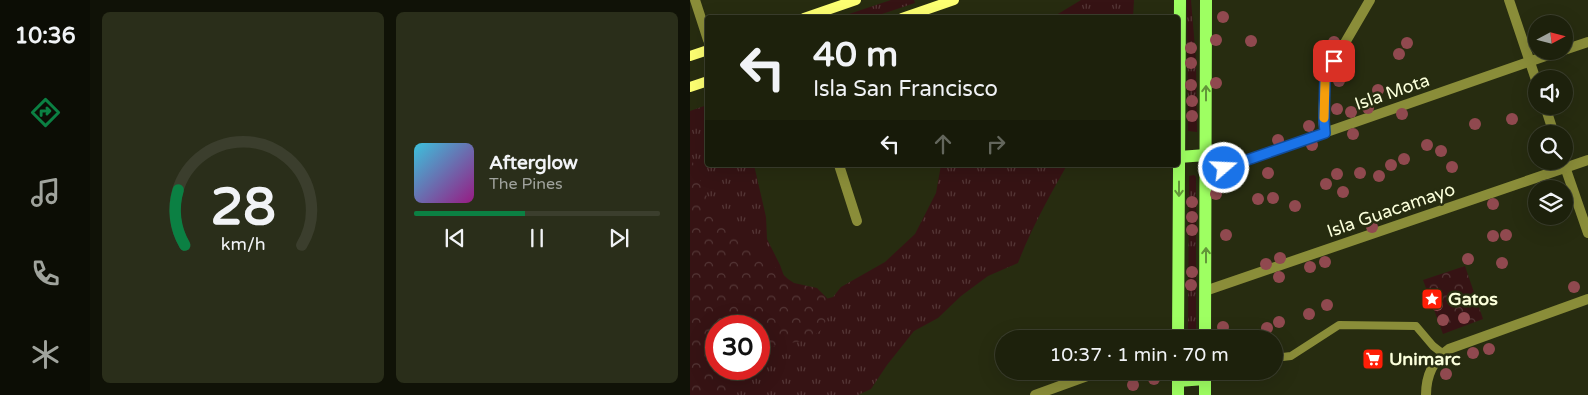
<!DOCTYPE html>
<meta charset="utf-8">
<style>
:root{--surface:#1d210c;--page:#2a2e1a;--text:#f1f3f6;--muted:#a0a39d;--line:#3b3e2d;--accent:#0b8043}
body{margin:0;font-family:"Varela Round",sans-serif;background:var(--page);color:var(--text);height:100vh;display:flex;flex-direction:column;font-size:19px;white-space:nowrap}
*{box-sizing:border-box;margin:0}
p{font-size:16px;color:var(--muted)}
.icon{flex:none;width:28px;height:28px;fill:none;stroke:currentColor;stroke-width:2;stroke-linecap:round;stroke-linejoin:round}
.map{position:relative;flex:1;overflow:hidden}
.drawer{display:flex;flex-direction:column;gap:12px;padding:12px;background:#101207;width:600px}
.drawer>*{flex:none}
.guide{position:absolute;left:15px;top:15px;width:475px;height:152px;border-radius:5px;box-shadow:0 5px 20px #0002,0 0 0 1px var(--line);background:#1d210c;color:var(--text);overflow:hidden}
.needle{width:32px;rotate:83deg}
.fabs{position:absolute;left:838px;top:15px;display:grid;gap:10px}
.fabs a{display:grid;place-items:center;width:45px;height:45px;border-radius:50%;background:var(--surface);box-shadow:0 5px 20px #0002,0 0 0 1px var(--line);font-size:25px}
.speed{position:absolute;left:15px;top:315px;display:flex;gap:10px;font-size:25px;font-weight:700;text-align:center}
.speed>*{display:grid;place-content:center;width:65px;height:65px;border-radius:50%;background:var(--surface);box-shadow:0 5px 20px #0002,0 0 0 1px var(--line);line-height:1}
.speed .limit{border:8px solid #d22;background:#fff;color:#111}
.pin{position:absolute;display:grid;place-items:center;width:42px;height:42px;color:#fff;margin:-21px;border-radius:10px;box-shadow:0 2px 8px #0006}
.me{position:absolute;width:55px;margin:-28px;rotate:71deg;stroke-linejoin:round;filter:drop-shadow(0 0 4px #0008)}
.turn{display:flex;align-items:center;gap:18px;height:105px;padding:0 25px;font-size:22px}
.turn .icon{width:65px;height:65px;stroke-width:2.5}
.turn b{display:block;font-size:35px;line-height:42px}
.lanes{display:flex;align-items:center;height:48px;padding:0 25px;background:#0003;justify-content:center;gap:25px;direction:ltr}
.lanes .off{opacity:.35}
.drawer .tile{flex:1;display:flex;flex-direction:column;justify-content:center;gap:8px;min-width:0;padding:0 18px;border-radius:8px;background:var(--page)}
.drawer .dial{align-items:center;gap:0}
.dial svg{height:130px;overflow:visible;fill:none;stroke:var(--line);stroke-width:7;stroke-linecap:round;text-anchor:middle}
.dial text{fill:var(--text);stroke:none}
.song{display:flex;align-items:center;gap:15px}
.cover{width:60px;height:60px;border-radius:8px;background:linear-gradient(135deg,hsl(190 70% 55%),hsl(310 70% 35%))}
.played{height:5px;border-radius:2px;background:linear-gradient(90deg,var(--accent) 45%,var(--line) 45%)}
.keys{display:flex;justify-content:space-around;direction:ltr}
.drawer .tiles{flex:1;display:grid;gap:12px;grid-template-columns:repeat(2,1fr)}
.trip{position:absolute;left:305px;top:330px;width:288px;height:50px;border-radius:25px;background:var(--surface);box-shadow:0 5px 20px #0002,0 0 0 1px var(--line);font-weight:600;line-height:50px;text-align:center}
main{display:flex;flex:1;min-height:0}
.dock{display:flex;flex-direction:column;width:90px;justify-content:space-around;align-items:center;background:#0c0d05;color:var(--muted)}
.dock .icon{width:35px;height:35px}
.dock .current{color:var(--accent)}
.dock b{font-size:22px;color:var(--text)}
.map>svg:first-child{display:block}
</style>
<main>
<nav class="dock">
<b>10:36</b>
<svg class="icon current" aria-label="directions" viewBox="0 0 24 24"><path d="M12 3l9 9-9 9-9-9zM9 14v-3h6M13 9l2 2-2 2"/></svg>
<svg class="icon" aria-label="music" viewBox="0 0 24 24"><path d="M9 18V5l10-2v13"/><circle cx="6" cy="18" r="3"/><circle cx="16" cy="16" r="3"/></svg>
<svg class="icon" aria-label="phone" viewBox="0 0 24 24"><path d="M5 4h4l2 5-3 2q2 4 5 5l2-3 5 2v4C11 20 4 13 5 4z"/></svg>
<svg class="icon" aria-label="climate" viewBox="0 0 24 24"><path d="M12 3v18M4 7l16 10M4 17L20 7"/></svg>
</nav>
<section class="drawer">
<div class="tiles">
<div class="tile dial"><svg viewBox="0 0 100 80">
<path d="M14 69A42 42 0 1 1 86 69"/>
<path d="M14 69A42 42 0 0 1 10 35" stroke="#0b8043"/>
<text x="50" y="56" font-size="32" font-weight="700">28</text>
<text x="50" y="72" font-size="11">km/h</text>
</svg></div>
<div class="tile">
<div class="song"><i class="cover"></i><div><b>Afterglow</b><p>The Pines</p></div></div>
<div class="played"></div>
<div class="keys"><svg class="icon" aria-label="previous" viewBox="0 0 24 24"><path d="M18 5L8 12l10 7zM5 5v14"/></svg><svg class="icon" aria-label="pause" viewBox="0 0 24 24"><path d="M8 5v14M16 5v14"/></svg><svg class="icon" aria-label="next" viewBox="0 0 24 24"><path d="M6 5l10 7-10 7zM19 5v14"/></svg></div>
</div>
</div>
</section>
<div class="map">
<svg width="898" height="395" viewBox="0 0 898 395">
<defs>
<pattern id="grass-tufts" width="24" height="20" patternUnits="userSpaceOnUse" patternTransform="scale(1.25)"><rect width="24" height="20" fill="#361314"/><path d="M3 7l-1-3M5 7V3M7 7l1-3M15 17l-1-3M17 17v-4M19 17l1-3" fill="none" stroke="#543636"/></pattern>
<pattern id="park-crowns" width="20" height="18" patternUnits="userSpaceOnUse" patternTransform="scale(1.25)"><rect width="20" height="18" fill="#361314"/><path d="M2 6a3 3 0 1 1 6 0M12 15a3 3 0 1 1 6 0" fill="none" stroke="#543636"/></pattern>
</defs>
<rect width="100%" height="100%" fill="#272c10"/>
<g fill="url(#grass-tufts)" fill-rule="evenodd">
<path d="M201,0h23l1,3 -42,14h-33z"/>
<path d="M391,0h53l-1,17h-80z"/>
<path d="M497,0h4l5,60 1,72 -9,-1z"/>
<path d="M17,105l1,60h46l12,52 1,22 13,26 12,33 12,7 29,-8 8,-10 44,-25 30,-28 21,-41 5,-28h126c-18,32 -36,64 -49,98l-30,13 -27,20 -23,22 -24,13 -27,34 -16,24 -13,6h-168v-284zM26,326h43v43h-43z"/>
<path d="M504,175l2,2v162h-8l1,-163z"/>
</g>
<g fill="url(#park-crowns)">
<path d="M0,155l19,47 11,15 68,62 6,4 23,5 10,10 1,19 -7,13 -12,10 -31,5 -19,5v-24h-43v43h24l-17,26h-33z"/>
<path d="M775,266l18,53 -40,15 -20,-54z"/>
</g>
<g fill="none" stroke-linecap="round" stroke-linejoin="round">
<path stroke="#8a8d39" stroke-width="8" d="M584,358l17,-2 48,-31 77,1 17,20 9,7"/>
<g stroke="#8a8d39" stroke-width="10">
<path d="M5,0l13,40"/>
<path d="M819,0l27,80"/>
<path d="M874,50l24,-8"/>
<path d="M855,106l9,28"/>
<path d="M635,133l-2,-13 2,-43 45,-77"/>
<path d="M873,161l25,72"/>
<path d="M149,165l18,56"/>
<path d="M516,174l354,-123"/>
<path d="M515,291l383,-131"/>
<path d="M345,395l66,-24"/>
<path d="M736,395c0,-20 7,-35 23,-46l139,-50"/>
</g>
<g stroke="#fdff72" stroke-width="10">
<path d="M114,18l52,-18"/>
<path d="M212,18l52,-18"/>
<path d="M0,56l18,-6"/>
<path d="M0,87l18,-6"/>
</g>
<g stroke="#9eff62" stroke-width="12">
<path d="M489,157l27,-2"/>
<path d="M488,339l2,-339"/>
<path d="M515,339l1,-339"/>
<path d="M488,381l27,-2"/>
<path d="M488,395v-24"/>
<path d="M515,395v-22"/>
</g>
</g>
<g fill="#90494f">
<circle cx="533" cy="17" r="6"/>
<circle cx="526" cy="40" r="6"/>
<circle cx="561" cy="41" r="6"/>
<circle cx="644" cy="42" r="6"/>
<circle cx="717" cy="43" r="6"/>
<circle cx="501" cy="48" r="6"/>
<circle cx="709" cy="54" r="6"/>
<circle cx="637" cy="55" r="6"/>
<circle cx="501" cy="63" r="6"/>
<circle cx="649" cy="81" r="6"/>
<circle cx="526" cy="83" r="6"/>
<circle cx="501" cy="85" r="6"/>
<circle cx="688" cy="90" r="6"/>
<circle cx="502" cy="101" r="6"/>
<circle cx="678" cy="108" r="6"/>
<circle cx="647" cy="109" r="6"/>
<circle cx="661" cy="112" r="6"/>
<circle cx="712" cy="114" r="6"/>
<circle cx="502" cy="116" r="6"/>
<circle cx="822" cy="119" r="6"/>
<circle cx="785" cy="124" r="6"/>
<circle cx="619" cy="126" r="6"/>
<circle cx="663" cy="134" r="6"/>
<circle cx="588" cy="140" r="6"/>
<circle cx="622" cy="145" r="6"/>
<circle cx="737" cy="145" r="6"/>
<circle cx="751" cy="151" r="6"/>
<circle cx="714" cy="159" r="6"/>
<circle cx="701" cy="165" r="6"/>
<circle cx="762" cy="167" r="6"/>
<circle cx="578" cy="173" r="6"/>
<circle cx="670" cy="173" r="6"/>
<circle cx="647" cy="174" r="6"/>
<circle cx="689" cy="176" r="6"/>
<circle cx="636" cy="184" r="6"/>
<circle cx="653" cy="192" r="6"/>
<circle cx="526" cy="194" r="6"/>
<circle cx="583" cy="198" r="6"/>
<circle cx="568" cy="199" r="6"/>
<circle cx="502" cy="202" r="6"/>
<circle cx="803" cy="204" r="6"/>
<circle cx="605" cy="206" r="6"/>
<circle cx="502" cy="217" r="6"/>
<circle cx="682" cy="227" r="6"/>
<circle cx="502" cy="230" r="6"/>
<circle cx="536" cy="235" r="6"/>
<circle cx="816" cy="235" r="6"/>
<circle cx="803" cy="236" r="6"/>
<circle cx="590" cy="258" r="6"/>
<circle cx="778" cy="259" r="6"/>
<circle cx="635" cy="262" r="6"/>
<circle cx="812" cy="263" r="6"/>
<circle cx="576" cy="264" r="6"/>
<circle cx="620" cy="267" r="6"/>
<circle cx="502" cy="272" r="6"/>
<circle cx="589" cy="277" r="6"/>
<circle cx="501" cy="285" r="6"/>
<circle cx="884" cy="287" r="6"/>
<circle cx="637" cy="305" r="6"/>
<circle cx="747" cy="305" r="6"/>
<circle cx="619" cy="314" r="6"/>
<circle cx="774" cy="318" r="6"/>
<circle cx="753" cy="320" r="6"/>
<circle cx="589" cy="322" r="6"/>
<circle cx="533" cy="327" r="6"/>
<circle cx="577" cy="328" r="6"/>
<circle cx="799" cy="349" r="6"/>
<circle cx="783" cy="353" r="6"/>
<circle cx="756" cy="374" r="6"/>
<circle cx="464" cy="379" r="6"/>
<circle cx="443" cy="385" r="6"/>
</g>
<defs><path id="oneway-shaft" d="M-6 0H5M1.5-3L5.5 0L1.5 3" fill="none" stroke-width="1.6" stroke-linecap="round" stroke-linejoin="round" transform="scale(1.25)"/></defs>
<g stroke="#629639">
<use href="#oneway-shaft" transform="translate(516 93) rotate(-90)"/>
<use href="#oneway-shaft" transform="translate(489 189) rotate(90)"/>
<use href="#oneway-shaft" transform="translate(516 255) rotate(-90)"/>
</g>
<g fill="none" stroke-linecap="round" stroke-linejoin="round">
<g stroke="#114b97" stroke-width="12">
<path id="route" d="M534,168l101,-35 -1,-13 1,-43 9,-16"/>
</g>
<use href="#route" stroke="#1a73e8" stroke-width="9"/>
<path stroke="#f59e0b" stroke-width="9" d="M634,118l1,-36"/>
</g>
<defs>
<g id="sight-square" transform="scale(1.125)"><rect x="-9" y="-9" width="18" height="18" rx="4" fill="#ff1e07" stroke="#272c10"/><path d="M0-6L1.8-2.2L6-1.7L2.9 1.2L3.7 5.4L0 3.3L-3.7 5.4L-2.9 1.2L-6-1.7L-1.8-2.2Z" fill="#fff"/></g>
<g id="supermarket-square" transform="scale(1.125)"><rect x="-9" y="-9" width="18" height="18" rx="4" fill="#ff1e07" stroke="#272c10"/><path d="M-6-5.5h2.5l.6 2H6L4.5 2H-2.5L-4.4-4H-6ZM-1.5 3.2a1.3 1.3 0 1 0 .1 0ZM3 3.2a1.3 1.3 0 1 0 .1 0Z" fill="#fff"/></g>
</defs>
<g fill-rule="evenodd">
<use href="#sight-square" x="742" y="299"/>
<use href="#supermarket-square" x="683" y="359"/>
</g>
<g text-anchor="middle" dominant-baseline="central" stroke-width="5" stroke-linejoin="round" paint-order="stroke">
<g font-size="18" fill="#fbffdb" stroke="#272c10">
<text transform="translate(702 92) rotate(-19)">Isla Mota</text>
<text transform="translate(701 210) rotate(-19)">Isla Guacamayo</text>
</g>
<g font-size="18" font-weight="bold" fill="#fbffdb" stroke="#272c10" text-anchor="start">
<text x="758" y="299">Gatos</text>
<text x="699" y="359">Unimarc</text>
</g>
</g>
</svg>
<div class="fabs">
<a><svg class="needle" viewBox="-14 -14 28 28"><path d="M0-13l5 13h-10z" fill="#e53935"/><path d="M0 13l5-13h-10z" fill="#a0a39d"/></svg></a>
<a><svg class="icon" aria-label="sound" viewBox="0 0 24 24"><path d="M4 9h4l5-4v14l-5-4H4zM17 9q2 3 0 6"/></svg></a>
<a><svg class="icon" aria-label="search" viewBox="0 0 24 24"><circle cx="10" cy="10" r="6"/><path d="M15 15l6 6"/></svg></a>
<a><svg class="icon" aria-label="layers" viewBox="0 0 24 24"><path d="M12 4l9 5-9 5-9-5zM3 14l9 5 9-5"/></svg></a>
</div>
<div class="speed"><div class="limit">30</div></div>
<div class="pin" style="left:644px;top:61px;background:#d93025"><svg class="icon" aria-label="arrive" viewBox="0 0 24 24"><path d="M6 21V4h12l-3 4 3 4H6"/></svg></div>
<svg class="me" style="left:534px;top:168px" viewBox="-20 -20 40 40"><circle r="17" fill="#1a73e8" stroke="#fff" stroke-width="3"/><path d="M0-11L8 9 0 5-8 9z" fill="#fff"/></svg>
<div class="trip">10:37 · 1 min · 70 m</div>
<div class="guide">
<div class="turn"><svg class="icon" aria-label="left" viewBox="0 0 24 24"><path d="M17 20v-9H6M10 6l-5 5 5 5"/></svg><div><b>40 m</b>Isla San Francisco</div></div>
<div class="lanes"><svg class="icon" aria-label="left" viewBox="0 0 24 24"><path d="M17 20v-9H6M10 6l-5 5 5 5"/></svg><svg class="icon off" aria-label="ahead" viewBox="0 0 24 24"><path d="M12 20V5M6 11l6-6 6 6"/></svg><svg class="icon off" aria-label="right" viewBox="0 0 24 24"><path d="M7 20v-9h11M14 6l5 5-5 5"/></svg></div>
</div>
</div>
</main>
